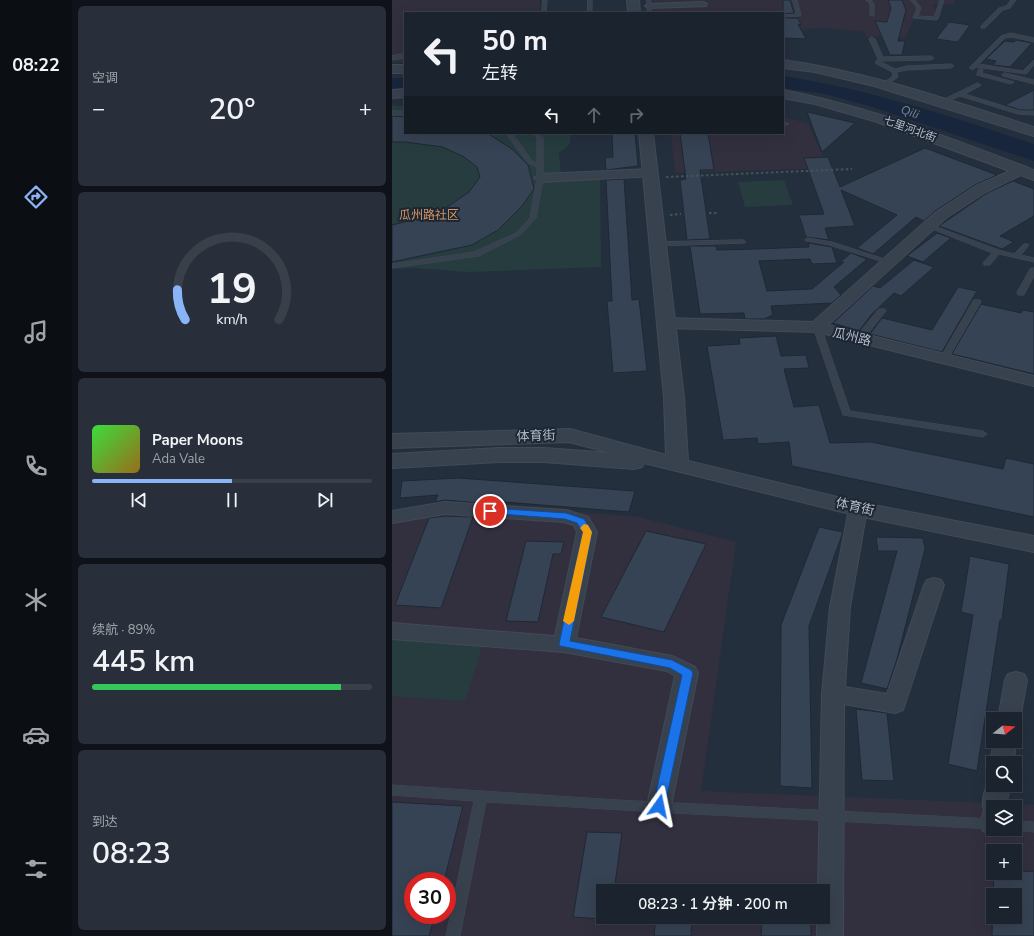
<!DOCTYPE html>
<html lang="zh">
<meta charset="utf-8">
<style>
:root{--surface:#1b232e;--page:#282f3a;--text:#f1f3f6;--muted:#a0a4aa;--line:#39404a;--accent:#8ab4f8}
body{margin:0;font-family:"Nunito Sans","Noto Sans SC",sans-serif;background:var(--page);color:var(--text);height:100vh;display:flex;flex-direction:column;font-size:15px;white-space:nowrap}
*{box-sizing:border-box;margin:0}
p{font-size:13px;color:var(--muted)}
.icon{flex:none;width:22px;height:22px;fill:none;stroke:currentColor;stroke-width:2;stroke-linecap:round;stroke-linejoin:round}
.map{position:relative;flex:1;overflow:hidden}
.sheet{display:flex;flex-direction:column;gap:6px;padding:6px;background:#0f1319;width:320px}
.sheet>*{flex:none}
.hud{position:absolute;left:12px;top:12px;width:380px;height:122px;border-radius:0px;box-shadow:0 4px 16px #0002,0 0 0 1px var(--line);background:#1b232e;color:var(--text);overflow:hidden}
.needle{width:26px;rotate:73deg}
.controls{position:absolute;left:594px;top:712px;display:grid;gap:8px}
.controls a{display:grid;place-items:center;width:36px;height:36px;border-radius:0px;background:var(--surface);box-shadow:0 4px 16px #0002,0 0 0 1px var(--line);font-size:20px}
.speed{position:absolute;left:12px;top:872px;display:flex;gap:8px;font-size:20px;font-weight:700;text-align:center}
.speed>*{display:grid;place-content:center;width:52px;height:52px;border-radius:50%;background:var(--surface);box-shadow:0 4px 16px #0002,0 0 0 1px var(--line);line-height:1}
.speed .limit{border:6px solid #d22;background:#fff;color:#111}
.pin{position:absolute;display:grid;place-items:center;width:34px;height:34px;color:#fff;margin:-17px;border:2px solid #fff;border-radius:50%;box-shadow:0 1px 4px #0007}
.me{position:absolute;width:44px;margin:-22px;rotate:12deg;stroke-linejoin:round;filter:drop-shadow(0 0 3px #0008)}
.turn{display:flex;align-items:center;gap:14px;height:84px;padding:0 12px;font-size:18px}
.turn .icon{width:52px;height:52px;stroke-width:2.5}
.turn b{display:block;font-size:28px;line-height:34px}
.lanes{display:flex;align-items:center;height:38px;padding:0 12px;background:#0003;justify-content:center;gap:20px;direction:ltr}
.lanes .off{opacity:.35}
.big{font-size:30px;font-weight:600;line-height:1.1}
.sheet .widget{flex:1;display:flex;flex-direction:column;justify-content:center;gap:6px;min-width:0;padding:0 14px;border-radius:6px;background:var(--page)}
.sheet .dial{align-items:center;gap:0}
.dial svg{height:104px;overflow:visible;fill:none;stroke:var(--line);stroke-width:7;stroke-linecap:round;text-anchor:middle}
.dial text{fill:var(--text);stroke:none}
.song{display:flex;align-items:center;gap:12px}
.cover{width:48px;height:48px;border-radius:6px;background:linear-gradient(135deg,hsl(120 70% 55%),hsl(40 70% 35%))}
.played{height:4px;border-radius:2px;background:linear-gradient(90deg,var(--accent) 50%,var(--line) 50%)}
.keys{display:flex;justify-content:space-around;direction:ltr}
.heat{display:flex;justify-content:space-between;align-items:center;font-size:22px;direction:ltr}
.charge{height:6px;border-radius:3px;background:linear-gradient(90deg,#34c759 89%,var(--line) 0)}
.trip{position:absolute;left:204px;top:884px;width:234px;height:40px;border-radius:0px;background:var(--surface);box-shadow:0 4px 16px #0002,0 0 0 1px var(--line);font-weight:600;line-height:40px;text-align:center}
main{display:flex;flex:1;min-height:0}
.menu{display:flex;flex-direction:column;width:72px;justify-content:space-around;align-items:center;background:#0b0e12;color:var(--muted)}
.menu .icon{width:28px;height:28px}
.menu .current{color:var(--accent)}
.menu b{font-size:18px;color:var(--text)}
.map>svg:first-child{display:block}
</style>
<main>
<nav class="menu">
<b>08:22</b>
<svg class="icon current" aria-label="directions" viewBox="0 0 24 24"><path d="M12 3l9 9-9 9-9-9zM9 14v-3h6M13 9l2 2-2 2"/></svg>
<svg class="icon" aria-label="music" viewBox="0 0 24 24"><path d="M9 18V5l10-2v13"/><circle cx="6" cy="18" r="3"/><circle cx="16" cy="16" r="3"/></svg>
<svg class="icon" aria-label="phone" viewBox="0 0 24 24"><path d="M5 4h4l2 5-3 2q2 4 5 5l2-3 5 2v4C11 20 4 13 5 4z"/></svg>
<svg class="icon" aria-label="climate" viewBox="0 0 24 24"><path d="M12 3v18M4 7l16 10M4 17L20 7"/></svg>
<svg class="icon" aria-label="car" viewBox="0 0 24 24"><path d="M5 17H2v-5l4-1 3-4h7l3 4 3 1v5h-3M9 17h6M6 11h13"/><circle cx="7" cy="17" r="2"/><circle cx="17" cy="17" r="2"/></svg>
<svg class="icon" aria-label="filters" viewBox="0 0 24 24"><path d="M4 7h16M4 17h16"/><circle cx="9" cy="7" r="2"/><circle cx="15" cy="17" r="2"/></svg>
</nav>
<section class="sheet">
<div class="widget"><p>空调</p>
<div class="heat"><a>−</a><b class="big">20°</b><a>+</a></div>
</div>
<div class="widget dial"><svg viewBox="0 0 100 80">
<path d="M14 69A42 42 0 1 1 86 69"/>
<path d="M14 69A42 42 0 0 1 8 46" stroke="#8ab4f8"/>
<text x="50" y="56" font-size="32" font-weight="700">19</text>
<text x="50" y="72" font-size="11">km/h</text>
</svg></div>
<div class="widget">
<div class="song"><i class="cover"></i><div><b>Paper Moons</b><p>Ada Vale</p></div></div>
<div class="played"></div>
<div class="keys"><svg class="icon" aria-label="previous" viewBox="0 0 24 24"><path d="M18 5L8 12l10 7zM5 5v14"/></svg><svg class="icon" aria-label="pause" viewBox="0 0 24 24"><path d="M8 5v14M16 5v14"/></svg><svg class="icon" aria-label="next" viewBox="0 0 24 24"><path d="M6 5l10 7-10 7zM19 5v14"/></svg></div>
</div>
<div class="widget"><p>续航 · 89%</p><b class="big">445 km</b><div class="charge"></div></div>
<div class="widget"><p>到达</p><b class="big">08:23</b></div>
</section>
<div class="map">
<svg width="642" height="936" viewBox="0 0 642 936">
<rect width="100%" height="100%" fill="#242f3e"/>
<g fill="#32303f" fill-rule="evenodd">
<path d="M0,0h148l-1,13h-134v49h-13z"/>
<path d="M261,0h302v4h-23l6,12h-23l-10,22 -40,-2v-4l-39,-4 -43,2v-17h-129z"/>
<path d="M391,117l25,6 20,45 -153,5 -4,-40h112z"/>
<path d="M72,502l175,15 97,25 -35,249 333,14v131h-642v-421zM601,807h22v22h-22zM601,851h22v22h-22zM21,881h34v34h-34zM211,891h220v26h-220zM601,895h22v22h-22z"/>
</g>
<g fill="#263c3f">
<path d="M0,105l13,2v26h166l-1,11 -11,9 2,21 39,-1 1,94 -133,5 -54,-4 -22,1z"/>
<path d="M392,180l9,25 -48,2 -7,-25z"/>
<path d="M0,638l91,6 -18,57 -73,-5z"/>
</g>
<g fill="#17263c">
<path d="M391,76c86,13 169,41 251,68v17l-165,-55 -44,-12 -42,-6z"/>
<path d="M0,78h13v10l-13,1z"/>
</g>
<g fill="#364354" stroke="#1f2835">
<path d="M391,0h7l4,13 -11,1z"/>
<path d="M496,0h14l4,10 -8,31h7l-3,14h-12l-15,-34 12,1 4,-14z"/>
<path d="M391,18h15l3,7 -3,-1 8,15 -23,-1z"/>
<path d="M557,22l21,3 -12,17 -22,-3z"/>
<path d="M624,40l16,3 -22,24 -17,-2 3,-4 -10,-2 19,-18 9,1z"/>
<path d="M642,90v20h-14l-15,-5z"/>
<path d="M415,112l48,11 -33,29z"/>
<path d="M0,116l13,1v16h82l25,16 16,16 6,24 -12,17 -24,24 -26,15 -80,17v-37l37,-9 21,-11 19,-13 11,-15 -3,-10 -13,-10 -21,-10 -38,-5h-13z"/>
<path d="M220,133h23l3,33 -32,4 -1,-12 8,-1z"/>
<path d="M288,133h28l6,37h-14l10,69 -23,1 -7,-60 6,-1z"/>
<path d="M533,148l72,27 -22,10 -40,26 -11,10 -8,-4 -43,37 -16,-6 40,-33 -56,-25 14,36 -30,2 4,12 -23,-3 -7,-22 25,-1 -20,-56 24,-1 12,30z"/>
<path d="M232,179l8,121 7,-1 8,72 -34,2 -6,-72h5l-6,-121z"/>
<path d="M621,181l21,8v27l-34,20 14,6 -12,7 -63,-23 48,-33z"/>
<path d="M545,233l14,5 -28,24 -16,-6z"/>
<path d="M416,243l24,4 5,16 -25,1 -2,-5 -51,2 8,30 45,-2 32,-27 -5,1 12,-10 16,6 -33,28 7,8 -9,8 -61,3 2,9 -9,4h-19l-1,-6 -44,1 -10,-68h26l1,4 39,-1 53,-2z"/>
<path d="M522,260l20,7 -33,29 -7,-3 -23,22 -12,16 -26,-8 40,-37 7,2z"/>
<path d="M566,287l19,4 -35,61 -72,-18 12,-16 50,12z"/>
<path d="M589,304l40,9 2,-3 11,2v62l-82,-20z"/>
<path d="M384,336l5,20 25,-1 3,13 -25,1 10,38 25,-2 11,38 41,-1 132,27 3,-11 28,6v53l-242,-51 -3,-24 -31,2 -1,-6 -34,2 -16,-94 33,-2 -1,-6z"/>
<path d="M66,478l177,13 -6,21 -150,-12 -1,3 -33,-3 -10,2 3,-7 -38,3 2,-17z"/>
<path d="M53,516l28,1 -32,91 -46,-3 34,-87z"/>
<path d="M427,527l24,5 -34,94 3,162 -32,-2 1,-161z"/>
<path d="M254,531l60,13 -42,88 -63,-15z"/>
<path d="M484,537l47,1 2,11 -28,110 -10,30 -26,-6 36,-132h-19z"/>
<path d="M134,541l38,1 -3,12h-8l-15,68 -32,-1z"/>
<path d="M578,556l39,8 -7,56h-2l-23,151 -29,-7 25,-149 -12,-3z"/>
<path d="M464,709l31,4 7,68 -32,-1z"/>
<path d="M0,802l71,4 -19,75h-31v34h22l-6,21h-37z"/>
<path d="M195,832l35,1 -8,58h-11v28l-30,-2z"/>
<path d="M642,871v65h-42l1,-35v16h22v-22h-22l1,-22z"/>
<path d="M264,917h36l-1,19h-37z"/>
<path d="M370,917h49v19h-50z"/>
</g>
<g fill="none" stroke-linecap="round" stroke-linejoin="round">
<g stroke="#414a57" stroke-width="1">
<g id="service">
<path d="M151,0h4l-1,13h-4z"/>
<rect x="196" y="0" width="4" height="13"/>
<path d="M255,0h4l1,13h-4z"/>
<path d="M401,0h4l4,15 -2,1 -16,1v-2l13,-1z"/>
<path d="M474,0h5l3,4v12l-4,-1v-11z"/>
<path d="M519,0h4l6,8 -3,8 16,1 6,-17h4l-6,19 -2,1 -23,-2 4,-10z"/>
<path d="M619,0h5l-6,8 -7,2 -18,18h-4v-2l18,-18 7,-2z"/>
<path d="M619,33l23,5v4l-23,-5 -6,1 -26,26 44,7 11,-11v5l-8,9 -50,-7 -2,2h-4v-2l31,-31z"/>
<path d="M480,37l3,2 8,18 48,-1 3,2 -3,2 -48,1 -2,1 14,7 12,-3 44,-2 3,2 -3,2 -44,2 -10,2 1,5 -11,8h-4v-2l10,-7 -1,-4 -17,-9 3,-4 -9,-20z"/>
<path d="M13,54v4l-13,2v-4z"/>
<path d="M587,69h4l-1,4 32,9 -3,2 -34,-9z"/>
<path d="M613,73l29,7v4l-31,-8 -1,-1z"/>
<path d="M586,83l3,2 -1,1 -15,8 55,17h14v4l-16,-1 -58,-18 -16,7 -5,-1z"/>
<rect x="0" y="111" width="13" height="4"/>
<path d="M391,122l5,1 1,1 -6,2z"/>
<path d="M114,133h6l20,28 5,2v-25l-4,-5h6l4,5v40l-7,40 -16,17 -41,21 -87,12v-4l82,-12 42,-19 14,-15 7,-40v-11l-9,-4z"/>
<path d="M537,224l70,26 15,4 10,-10h4l1,1 -8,10 13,3v4l-35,-8 -9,11h-6l-1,-2 9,-10 -65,-26 -1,-1z"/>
<path d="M416,238l24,4 62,20 -4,2 -61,-19 -23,-4 -1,-1z"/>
<path d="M351,240l2,1v2l-87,3 -3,-2 3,-2z"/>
<path d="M639,268h3v8l-10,19h-6l-1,-2z"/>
<path d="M582,300h6l1,2 -33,57 -1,2h-6l-1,-2z"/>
<path d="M487,309h6l1,2 -24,30h-6l-1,-2 1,-2z"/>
<path d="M422,325h6l1,2 29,84 133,20 4,3 -4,3 -140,-22 -30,-88z"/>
<path d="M0,785l225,15 376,19 1,10 -302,-15 -206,-12 -26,134h-14l28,-135 -82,-6z"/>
<path d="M623,821l19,1v10l-23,-2 4,-1z"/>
</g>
</g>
<g stroke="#414a57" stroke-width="2">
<path id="pedestrian" d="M311,2l4,2 -1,2 -57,2 -4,-2 4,-2z"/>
</g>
<g stroke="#414a57" stroke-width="2">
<g id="minor">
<path d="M629,166l6,4 -2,3 -39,19 -40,26 -118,107 206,51v10l-217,-54 -150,-4 -5,-2 -3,-3 3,-3 5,-2 146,4 123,-110 40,-26z"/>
<path d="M259,169l4,1 2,3 -2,3 -115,6 -6,-4 6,-4z"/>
<path d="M53,502l121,8 22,7 9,15 -21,106 96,18 23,11 3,6 -27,133 -3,7 -9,3 -9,-3 -3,-7 28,-130 -8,-5 -103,-19 -172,-13v-16l163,13 22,-104 -3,-7 -10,-3 -119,-8 -53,9v-12z"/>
<path d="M466,503l7,2 2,4 -17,98 -5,80 42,7 37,-109 3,-5 7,-2 7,2 3,5 -41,125 -8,3 -51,-9 -1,232h-26v-19h6v-26h-5l4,-197 8,-87 19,-98 2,-4z"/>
<path d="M624,672l8,2 3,6 -7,39 -5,7v-7h-17l7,-39 3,-6z"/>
<path d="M623,738l1,3 -2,22h-21v5l-3,-5 4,-22h21z"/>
<path d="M601,777v8h17l-4,22h-13v22h9l-1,2 -9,3 -9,-3 -3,-7 4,-14c-4,-8 2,-24 6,-32z"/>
</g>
</g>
<g stroke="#414a57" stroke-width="2">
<g id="tertiary">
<path d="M235,0h12l1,13h-12z"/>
<path d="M391,60c87,12 168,41 251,67v9l-160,-50 -59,-14 -32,-4z"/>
<rect x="0" y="65" width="13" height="8"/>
<path d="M13,89v8l-13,1v-8z"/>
<path d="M391,90c87,17 168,48 251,80v10l-160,-59 -59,-17 -32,-6z"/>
<path d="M247,133h14l31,265 4,63 170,41 176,34v16l-176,-36 -214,-53 -2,4 -8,2 -90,-7h-45l-107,6v-14l107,-6h45l67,5 -42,-11 -177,6v-14l178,-5 96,26 -2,-57z"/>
</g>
</g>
<g stroke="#3f5557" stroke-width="2" stroke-dasharray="2.5 2.5" stroke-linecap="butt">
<path d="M274,177l186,-8"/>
<path d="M317,213h10"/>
<path d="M278,215l11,-1"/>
</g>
<use href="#service" fill="#38414e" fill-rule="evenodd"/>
<use href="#pedestrian" fill="#38414e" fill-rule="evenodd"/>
<use href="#minor" fill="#38414e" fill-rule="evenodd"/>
<use href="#tertiary" fill="#38414e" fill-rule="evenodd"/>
</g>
<path fill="#1a73e8" stroke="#114b97" d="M98,508l76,5 18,6 8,13 -22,109 102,19 19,10 2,3 -29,137 -5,1 -4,-1 -2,-4 29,-131 -12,-7 -110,-22 -1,-2 24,-112 -6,-9 -12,-4 -78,-6v-4z"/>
<path fill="#f59e0b" d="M192,524l4,1 4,7 -18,89 -5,4 -6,-4 20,-89 -3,-4z"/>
<g text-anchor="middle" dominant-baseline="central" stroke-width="4" stroke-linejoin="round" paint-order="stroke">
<g font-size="11" fill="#b4bcc9" stroke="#1d2633">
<text transform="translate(518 129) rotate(20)">七里河北街</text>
</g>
<g font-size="12" font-style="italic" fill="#6d86a8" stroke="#1d2633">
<text transform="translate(518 112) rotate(19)">Qili</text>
</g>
<g font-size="12" fill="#d59563" stroke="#1d2633">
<text x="37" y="215">瓜州路社区</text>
</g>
<g font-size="13" fill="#b4bcc9" stroke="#1d2633">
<text transform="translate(460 337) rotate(14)">瓜州路</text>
<text transform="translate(144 436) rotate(-2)">体育街</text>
<text transform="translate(463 507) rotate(13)">体育街</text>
</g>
</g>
</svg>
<div class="controls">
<a><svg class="needle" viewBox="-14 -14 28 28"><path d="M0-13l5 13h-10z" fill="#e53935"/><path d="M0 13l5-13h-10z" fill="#a0a4aa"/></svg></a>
<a><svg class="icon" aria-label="search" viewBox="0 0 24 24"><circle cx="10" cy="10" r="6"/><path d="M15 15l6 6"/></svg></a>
<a><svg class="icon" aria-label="layers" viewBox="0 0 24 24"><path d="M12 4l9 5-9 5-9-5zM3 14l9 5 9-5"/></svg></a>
<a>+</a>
<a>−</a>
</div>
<div class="speed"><div class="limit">30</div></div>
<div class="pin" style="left:98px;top:511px;background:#d93025"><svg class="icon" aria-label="arrive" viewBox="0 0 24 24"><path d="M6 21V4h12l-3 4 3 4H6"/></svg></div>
<svg class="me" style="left:267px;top:806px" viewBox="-20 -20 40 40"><path d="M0-17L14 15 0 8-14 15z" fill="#1a73e8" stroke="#fff" stroke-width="4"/></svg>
<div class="trip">08:23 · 1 分钟 · 200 m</div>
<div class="hud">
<div class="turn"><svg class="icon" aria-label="left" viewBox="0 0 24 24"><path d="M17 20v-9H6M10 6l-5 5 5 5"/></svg><div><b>50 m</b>左转</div></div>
<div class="lanes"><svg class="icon" aria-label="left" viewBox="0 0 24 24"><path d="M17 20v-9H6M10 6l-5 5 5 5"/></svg><svg class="icon off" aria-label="ahead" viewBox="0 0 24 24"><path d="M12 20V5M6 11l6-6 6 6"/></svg><svg class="icon off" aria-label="right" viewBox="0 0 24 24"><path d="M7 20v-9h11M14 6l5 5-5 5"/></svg></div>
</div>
</div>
</main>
